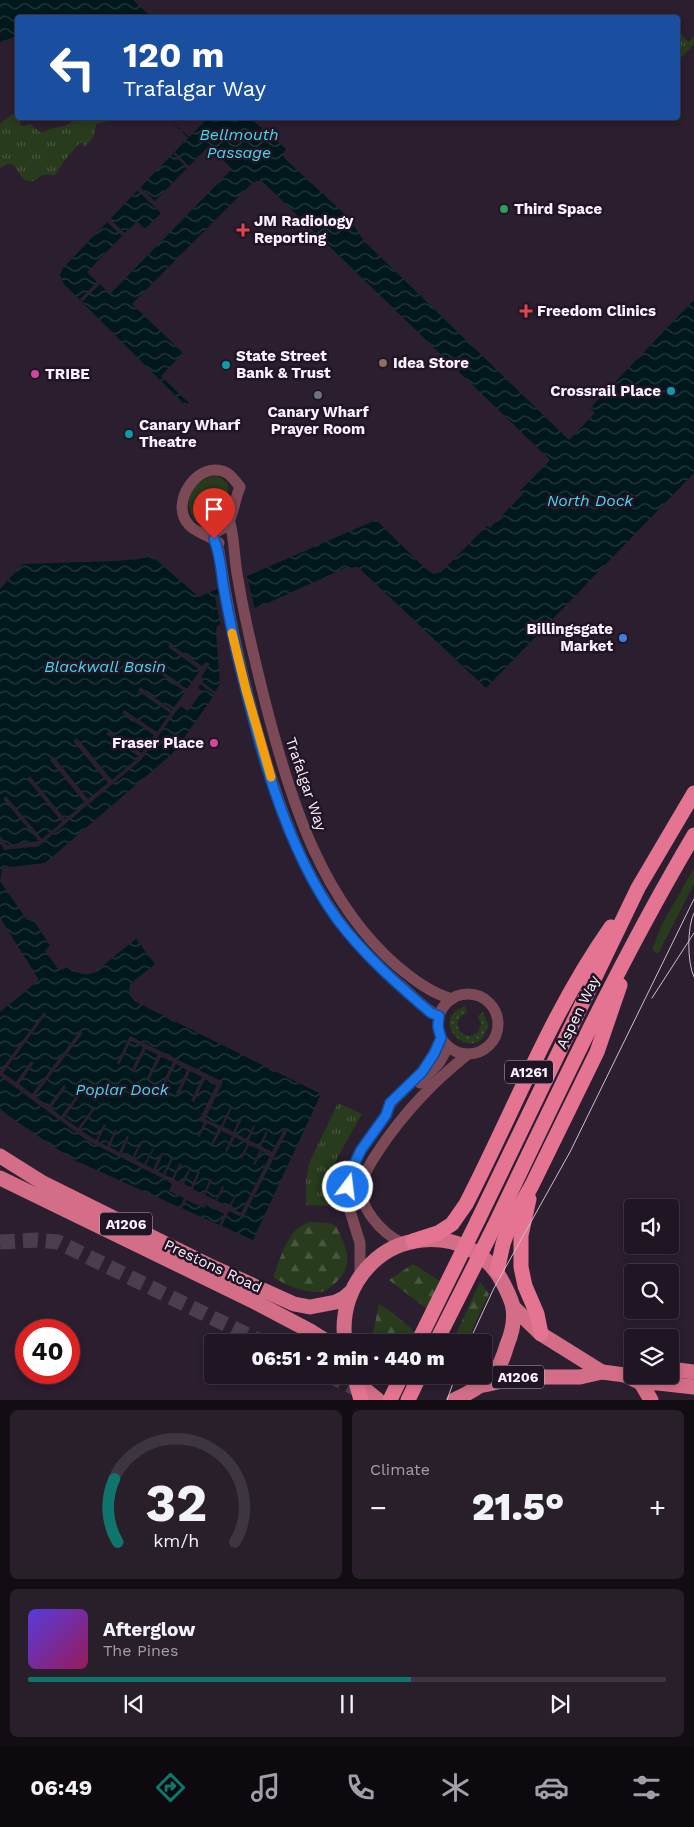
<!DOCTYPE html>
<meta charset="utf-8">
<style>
:root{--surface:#201623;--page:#281f2b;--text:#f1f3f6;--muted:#a29fa6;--line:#3d3541;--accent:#0f766e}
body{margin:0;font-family:"Work Sans",sans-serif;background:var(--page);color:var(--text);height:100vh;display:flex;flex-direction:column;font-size:19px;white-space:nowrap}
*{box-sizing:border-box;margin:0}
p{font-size:16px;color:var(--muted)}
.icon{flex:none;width:28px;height:28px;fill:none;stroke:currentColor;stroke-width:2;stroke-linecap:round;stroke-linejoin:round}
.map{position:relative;height:1400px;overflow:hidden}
.sheet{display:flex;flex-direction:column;gap:10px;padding:10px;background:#120c13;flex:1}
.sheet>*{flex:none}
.banner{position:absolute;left:15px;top:15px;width:665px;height:105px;border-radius:5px;box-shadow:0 2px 8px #0003,0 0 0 1px var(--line);background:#1a4fa0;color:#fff;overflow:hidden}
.buttons{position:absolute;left:624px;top:1199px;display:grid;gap:10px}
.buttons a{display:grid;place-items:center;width:55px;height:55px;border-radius:5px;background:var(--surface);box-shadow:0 2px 8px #0003,0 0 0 1px var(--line);font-size:25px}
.speed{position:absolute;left:15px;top:1319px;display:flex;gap:10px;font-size:25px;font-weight:700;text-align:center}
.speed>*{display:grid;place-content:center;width:65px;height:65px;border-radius:50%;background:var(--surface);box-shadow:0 2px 8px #0003,0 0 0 1px var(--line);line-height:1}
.speed .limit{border:8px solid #d22;background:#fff;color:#111}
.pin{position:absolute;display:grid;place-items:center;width:42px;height:42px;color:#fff;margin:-51px -21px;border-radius:50% 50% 50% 0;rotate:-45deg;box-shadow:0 0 5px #0007}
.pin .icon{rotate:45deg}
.me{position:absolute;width:55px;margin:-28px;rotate:15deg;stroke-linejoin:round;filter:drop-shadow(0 0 4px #0008)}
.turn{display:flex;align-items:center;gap:18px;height:105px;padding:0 25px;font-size:22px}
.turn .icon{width:65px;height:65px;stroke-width:2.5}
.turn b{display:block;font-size:35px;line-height:42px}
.big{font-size:38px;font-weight:800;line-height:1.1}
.sheet .widget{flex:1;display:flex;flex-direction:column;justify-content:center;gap:8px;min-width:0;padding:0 18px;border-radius:8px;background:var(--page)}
.sheet .dial{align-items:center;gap:0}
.dial svg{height:130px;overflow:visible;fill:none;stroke:var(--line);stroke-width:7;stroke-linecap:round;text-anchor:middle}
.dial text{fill:var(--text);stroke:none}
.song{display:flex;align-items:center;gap:15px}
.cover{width:60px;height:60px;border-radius:8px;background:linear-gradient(135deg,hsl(250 70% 55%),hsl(330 70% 35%))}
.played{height:5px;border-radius:2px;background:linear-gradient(90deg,var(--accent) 60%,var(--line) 60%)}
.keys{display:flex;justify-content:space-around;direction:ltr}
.heat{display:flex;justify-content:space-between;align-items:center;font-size:28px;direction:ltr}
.sheet .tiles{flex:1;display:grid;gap:10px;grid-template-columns:1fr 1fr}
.widget:last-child{grid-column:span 2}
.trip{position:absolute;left:204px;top:1334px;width:288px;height:50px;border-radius:5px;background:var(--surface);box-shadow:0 2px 8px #0003,0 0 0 1px var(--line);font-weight:800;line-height:50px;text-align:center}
.tab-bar{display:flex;height:80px;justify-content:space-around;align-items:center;background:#0d090e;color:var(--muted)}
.tab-bar .icon{width:35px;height:35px}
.tab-bar .active{color:var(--accent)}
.tab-bar b{font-size:22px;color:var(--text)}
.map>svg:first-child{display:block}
</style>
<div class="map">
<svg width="694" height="1400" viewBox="0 0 694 1400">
<defs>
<pattern id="forest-firs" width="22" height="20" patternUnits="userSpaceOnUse" patternTransform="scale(1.25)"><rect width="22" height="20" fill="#283b1d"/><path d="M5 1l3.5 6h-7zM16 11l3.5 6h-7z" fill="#48583f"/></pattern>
<pattern id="park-tufts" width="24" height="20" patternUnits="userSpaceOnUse" patternTransform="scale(1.25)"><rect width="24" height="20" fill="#283b1d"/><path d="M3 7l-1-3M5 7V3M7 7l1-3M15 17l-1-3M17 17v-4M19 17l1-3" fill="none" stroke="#48583f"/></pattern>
<pattern id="garden-dots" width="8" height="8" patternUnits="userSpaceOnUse" patternTransform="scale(1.25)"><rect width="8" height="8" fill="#283b1d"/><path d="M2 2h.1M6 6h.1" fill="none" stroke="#48583f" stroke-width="1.8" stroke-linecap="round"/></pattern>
<pattern id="water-waves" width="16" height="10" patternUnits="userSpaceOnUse" patternTransform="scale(1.25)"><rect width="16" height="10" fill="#00181c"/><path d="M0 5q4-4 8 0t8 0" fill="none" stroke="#263a3e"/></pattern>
</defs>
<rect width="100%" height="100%" fill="#2b1e2f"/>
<g fill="#283b1d">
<path d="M216,476l5,2 7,6c2,12 -4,24 -6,36 -27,28 -56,-37 -6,-44z"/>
<path d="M694,868v16l-36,70 -6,-4 10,-26z"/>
</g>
<g fill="url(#forest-firs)">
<path d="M310,1222l19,1 7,3c11,22 20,40 -3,59 -4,3 -8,7 -13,7 -18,0 -32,-6 -47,-15 9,-20 13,-48 37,-55z"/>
<path d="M413,1264l27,17 -13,28 -38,-29z"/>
<path d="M480,1282l9,12 -23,48h-10l-2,-4z"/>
<path d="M379,1304l14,9 22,19 -5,10h-31l-4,-2 1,-6 -3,-1z"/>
</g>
<g fill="url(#park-tufts)">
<path d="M678,31l11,11 5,-6v8l-16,17z"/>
<path d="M12,114l7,4 2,7 3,1 6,-2 10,8h5l4,-3 16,-3 14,-8h40l-23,6 -2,12 -9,11 -3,-5 -2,1 -12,13 -13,19c-5,0 -8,-1 -12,0 -6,2 -8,8 -15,6 -13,-3 -10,-27 -28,-12v-45z"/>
<path d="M338,1103l24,11 -26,46 -5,16 -3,30 -22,-1v-25l3,-17z"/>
</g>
<path fill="url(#garden-dots)" d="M465,1006l2,7c-15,5 -11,23 4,23l7,-4 3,-8 -3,-8 5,-4 5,12c-7,46 -66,-2 -23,-18z"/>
<g fill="url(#water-waves)">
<path d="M0,0h133l18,17 -133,1 -1,18 -17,6z"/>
<path d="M174,118h76l36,31 -3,5 1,4 64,59 16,24 205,199 26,-27 -5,-5 104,-108v173l-208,215 -123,-116 -5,-5 -13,1 -128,58 -1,6 4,51 -10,18 -37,52 -128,110 -43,5 -2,13 27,39h6l17,25 -5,6 13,18 4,1 5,-3c11,6 17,10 28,5l41,-33 19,25 -25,20 -1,9 5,8 187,93 -68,146 -179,-80 -58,-39 -16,-12v-97l39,-32 -39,-62v-329l23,-25 94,-3 36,-4 46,40 177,-77 51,50 7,4 7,-2 46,-46 3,2 33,-34 -3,-3 30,-31 -287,-278 -6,-1 -7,4 -118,119 51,49 -22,23 28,27 -3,3 -122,-122 -4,-9 3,-7 125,-130 -17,-17z"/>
</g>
<g fill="#2b1e2f">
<path d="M174,118h34l-19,19 -18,-16z"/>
<path d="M209,146l23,23 -122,125 -10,-10 -18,18 -2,-3 17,-17 -10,-10 35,-36 -15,-14 3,-3 15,14 12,-12 8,8 16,-16 -24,-23 3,-3 15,14 32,-33 -14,-14 2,-2 14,14z"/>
<path d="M247,576l8,34 -34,16 -6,-28 9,-11z"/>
<path d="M170,644l32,22 4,-4 4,2 -9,13 3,2 -2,3 14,10 -1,3 -15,-11 -2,4 4,3 -14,20 -8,-5 -39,54 -102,86 -35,4 -4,-8v-6l7,9 32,-4 -36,-42 3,-3 36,43 20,-17 -35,-43 3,-3 35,43 20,-16 -35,-43 4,-3 34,42 20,-16 -35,-42 4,-3 35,42 27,-23 -33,-23 3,-3 33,22 12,-18 -32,-22 2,-3 33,22 7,-10 6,-9 -32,-22 2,-4 32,23 13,-18 -32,-24 2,-2 32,23 13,-19 -32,-23z"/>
<path d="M44,1012l2,2 -43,59 13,9 15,-21 3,2 -15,21 13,10 48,-63 3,2 -48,63 13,10 16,-21 2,2 -15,21 10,8 16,-21 2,2 -15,21 14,10 15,-20 2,1 -15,21 16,10 8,-16 2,1 -8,16 9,5 8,-16h2l-7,17 9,5 8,-16 2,1 -7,16 10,5 8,-16 2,1 -8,16 10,5 9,-16 1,1 -8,16 7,4 8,-16 2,1 -7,16 7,4 8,-16 2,1 -8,16 7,3 8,-15 2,1 -8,15 7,4 9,-16 1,1 -7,16 7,3 7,-16 2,1 -7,17 10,5 7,-15 2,1 -7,15 11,5 6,-14 2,1 -7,14 12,5 7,-13 1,1 -6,13 10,6 29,-57 -8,-5 -7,14 -2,-1 7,-14 -11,-5 -7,14 -2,-1 7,-14 -12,-7 -8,15 -2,-1 7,-15 -11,-5 -8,14 -2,-1 7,-15 -11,-6 -8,14 -2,-1 7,-13 -5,-3 18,-36 -12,-5 -11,23 -3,-1 11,-24 -12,-6 -11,24 -3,-2 11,-23 -11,-6 -12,23 -3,-1 12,-24 -12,-5 -12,23 -2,-2 11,-23 -12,-6 -12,23 -3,-1 12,-24 -12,-6 -12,24 -2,-2 13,-27 93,46 -18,37 16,7 9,-19 2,1 -9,19 10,5 7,-14 2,1 -7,14 11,6 8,-14 1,1 -6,14 10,5 7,-14 2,1 -7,14 11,6 12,-23 4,1 -45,88 -14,-7 -8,17 -3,-1 6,-13 -17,-9 -3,3 -18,-8 -5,10 -2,-1 5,-11 -15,-7 3,-8 -84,-42 -88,-65v-5z"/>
</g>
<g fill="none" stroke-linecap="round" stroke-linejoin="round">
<g stroke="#4a3e4e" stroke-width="15" stroke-dasharray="15 8" stroke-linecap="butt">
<path d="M0,1242l36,-2 22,2 204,100"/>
<path d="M328,1375l39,19"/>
</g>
<g stroke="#7c4a56" stroke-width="11">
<path d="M230,523c5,18 4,38 8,56 7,44 18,87 29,130 24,93 55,192 130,257 17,14 34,27 55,33"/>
<path d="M203,532c33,3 27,-22 37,-45 -4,-5 -8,-11 -13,-14 -28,-15 -59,30 -38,52 6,7 21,11 30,18"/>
<path d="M215,539l4,12c9,62 22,122 39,182 27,97 59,184 140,250 14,11 25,26 41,33"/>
<circle cx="468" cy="1024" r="30"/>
<path d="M420,1083l19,-20 9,-16"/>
<path d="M402,1243c-20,-10 -44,-35 -40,-59 2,-12 11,-25 17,-34 24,-36 54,-68 88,-95"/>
<path d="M360,1274v-31l-13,-42 3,-28 11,-23 25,-35 5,-12 31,-31 12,-19 7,-15"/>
</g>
<g stroke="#d46e88" stroke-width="15">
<path d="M0,1156l43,27 165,82 86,39 16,3 26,-5 8,-4 7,-6"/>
<path d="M0,1178l255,124 57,30 16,10"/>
<path d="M513,1307l28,27 61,38"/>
<path d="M345,1342c-4,-29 5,-58 27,-79 14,-14 31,-21 50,-23 35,-3 65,12 81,43 4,8 9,17 10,25 2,13 -1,25 -6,37 -3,10 -7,23 -15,31 -10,10 -25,18 -38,24"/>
<path d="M670,1369l24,3"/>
<path d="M625,1375l16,8h17l36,4"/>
<path d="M355,1376l7,11 16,13"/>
<path d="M641,1383l10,17"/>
<path d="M484,1385l37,-8h59l22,-5 23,3 7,-4"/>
</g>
<g stroke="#e57492" stroke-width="15">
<path d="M529,1199l-8,36v32l4,19 12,28 4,20"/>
<path d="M478,1220l160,-332 56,-95"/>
<path d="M494,1227c63,-132 125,-265 200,-392"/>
<path d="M413,1241l25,-8 14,-9 14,-20c48,-93 85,-192 145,-277"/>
<path d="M497,1271l6,-27 7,-20 22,-39 65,-133 23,-67"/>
<path d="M354,1375l7,25"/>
<path d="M390,1400l12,-25"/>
<path d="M408,1400l12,-25"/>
</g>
<g stroke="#cac0cd" stroke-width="1">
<path d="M694,913c-7,14 -7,49 0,64"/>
<path d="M652,998l42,-65"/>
<path d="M469,1342l25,-54 76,-136 124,-253"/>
<path d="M447,1400l9,-25"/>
</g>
<g stroke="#e57492" stroke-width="15">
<path d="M418,1342l60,-122"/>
<path d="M436,1342l58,-115"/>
</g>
</g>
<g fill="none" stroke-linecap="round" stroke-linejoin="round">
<g stroke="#114b97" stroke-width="12">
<path id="route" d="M214,539c6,15 7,30 9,45 4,23 9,47 14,70 21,88 47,192 100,265 27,36 60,65 94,94l8,3 -1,11 3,11 -7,16 -12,18 -32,31 -4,12 -25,35 -11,23 -2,14"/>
</g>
<use href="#route" stroke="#1a73e8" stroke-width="9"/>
<path stroke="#f59e0b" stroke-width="9" d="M232,633l14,57 25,87"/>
</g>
<circle fill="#2e9e5b" stroke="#211525" stroke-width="2" cx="504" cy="209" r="5"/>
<g fill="#e0444e" stroke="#211525" stroke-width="2">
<path d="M240.5 222.5h5v5h5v5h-5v5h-5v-5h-5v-5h5z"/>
<path d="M523.5 303.5h5v5h5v5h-5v5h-5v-5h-5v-5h5z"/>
</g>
<circle fill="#8d6e63" stroke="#211525" stroke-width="2" cx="383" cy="363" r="5"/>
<g fill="#0f9aa8" stroke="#211525" stroke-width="2">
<circle cx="226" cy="365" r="5"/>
<circle cx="671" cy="391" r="5"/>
<circle cx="129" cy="434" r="5"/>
</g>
<g fill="#d1479c" stroke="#211525" stroke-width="2">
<circle cx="35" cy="374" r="5"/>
<circle cx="214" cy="743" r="5"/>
</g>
<circle fill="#6b7280" stroke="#211525" stroke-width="2" cx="318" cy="395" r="5"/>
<circle fill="#3f7fe0" stroke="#211525" stroke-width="2" cx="623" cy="638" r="5"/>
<g text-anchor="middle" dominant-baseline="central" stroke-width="5" stroke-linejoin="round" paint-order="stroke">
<g fill="#211525" stroke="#b9afbc" stroke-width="1">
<rect x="505" y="1060.5" width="48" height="23" rx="4"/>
<rect x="100" y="1212.5" width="52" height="23" rx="4"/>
<rect x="492" y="1365.5" width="52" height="23" rx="4"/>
</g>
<g font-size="14" font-weight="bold" fill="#faf1fd">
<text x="529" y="1072">A1261</text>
<text x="126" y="1224">A1206</text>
<text x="518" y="1377">A1206</text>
</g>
<g font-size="15" font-weight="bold" fill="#faf1fd" stroke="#211525" text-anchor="start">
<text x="514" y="209">Third Space</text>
<text x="254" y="221">JM Radiology<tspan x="254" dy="17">Reporting</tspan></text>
<text x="537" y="311">Freedom Clinics</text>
<text x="236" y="356">State Street<tspan x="236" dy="17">Bank &amp; Trust</tspan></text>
<text x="393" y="363">Idea Store</text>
<text x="45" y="374">TRIBE</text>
<text x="661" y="391" text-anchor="end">Crossrail Place</text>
<text x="318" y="412" text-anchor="middle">Canary Wharf<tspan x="318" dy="17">Prayer Room</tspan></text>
<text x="139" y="425">Canary Wharf<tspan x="139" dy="17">Theatre</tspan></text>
<text x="613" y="629" text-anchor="end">Billingsgate<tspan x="613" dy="17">Market</tspan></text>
<text x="204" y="743" text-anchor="end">Fraser Place</text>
</g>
<g font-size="15" fill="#faf1fd" stroke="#211525">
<text transform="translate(306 784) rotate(71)">Trafalgar Way</text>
<text transform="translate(578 1012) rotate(-64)">Aspen Way</text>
<text transform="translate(213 1266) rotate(25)">Prestons Road</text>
</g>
<g font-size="16" font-style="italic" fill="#44d8eb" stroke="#211525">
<text x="239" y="134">Bellmouth<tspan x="239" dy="18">Passage</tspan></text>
<text x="590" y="500">North Dock</text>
<text x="105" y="666">Blackwall Basin</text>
<text x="122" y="1089">Poplar Dock</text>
</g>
</g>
</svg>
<div class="buttons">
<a><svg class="icon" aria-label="sound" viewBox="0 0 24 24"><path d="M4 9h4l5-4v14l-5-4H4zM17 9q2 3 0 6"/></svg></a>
<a><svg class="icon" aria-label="search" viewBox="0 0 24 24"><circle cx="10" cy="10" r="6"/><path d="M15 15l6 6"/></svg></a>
<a><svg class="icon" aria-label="layers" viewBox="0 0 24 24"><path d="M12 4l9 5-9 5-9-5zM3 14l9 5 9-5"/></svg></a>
</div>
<div class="speed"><div class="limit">40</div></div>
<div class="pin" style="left:214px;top:539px;background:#d93025"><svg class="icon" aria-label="arrive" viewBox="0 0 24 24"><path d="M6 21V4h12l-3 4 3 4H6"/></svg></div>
<svg class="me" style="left:348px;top:1187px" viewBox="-20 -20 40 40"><circle r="17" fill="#1a73e8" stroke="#fff" stroke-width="3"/><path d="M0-11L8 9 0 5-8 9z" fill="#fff"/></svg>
<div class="trip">06:51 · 2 min · 440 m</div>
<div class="banner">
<div class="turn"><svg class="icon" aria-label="left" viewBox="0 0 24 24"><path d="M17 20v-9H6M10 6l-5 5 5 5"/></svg><div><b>120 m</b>Trafalgar Way</div></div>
</div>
</div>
<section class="sheet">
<div class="tiles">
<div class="widget dial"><svg viewBox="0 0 100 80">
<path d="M14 69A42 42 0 1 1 86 69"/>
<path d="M14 69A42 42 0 0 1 12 30" stroke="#0f766e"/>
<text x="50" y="56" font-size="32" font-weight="700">32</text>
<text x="50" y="72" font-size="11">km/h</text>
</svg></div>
<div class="widget"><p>Climate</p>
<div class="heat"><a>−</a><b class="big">21.5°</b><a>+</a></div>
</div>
<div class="widget">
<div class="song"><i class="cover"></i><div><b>Afterglow</b><p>The Pines</p></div></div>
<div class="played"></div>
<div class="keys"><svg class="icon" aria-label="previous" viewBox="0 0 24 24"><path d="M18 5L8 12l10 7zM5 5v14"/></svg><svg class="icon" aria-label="pause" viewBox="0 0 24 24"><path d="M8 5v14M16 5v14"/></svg><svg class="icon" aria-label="next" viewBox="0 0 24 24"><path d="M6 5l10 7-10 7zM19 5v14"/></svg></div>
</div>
</div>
</section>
<nav class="tab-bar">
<b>06:49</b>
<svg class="icon active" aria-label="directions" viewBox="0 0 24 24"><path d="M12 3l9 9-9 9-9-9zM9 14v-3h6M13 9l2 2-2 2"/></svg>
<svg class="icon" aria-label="music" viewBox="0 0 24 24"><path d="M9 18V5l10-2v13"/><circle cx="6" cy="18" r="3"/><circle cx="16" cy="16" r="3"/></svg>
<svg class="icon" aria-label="phone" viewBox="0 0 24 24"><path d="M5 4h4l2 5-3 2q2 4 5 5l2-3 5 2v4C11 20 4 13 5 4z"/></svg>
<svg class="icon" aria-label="climate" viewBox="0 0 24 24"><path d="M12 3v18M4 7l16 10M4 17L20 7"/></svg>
<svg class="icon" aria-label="car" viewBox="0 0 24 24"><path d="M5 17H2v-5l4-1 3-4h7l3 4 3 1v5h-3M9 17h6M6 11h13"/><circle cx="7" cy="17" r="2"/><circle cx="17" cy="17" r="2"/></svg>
<svg class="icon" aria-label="filters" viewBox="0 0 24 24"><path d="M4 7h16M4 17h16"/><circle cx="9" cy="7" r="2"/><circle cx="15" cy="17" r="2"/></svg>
</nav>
